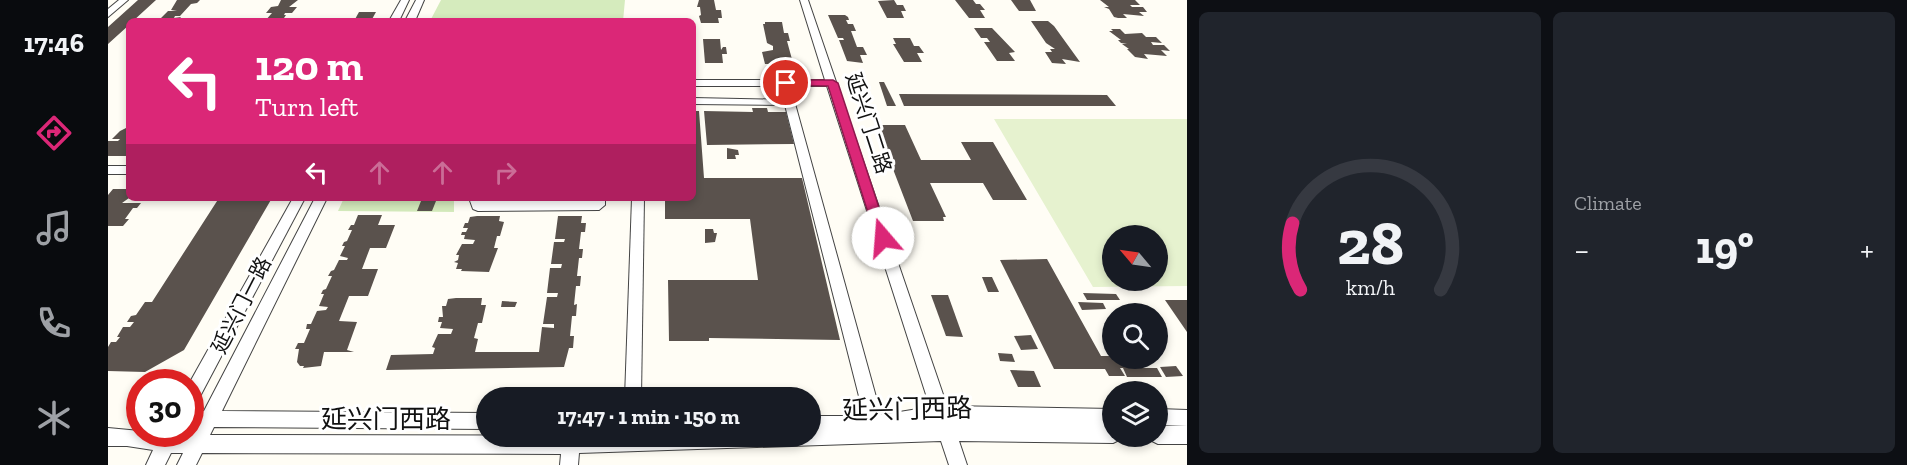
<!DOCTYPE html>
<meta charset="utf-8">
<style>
:root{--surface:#171b24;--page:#20242c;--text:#f1f3f6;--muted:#9ea1a6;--line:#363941;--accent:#db2777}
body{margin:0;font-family:"Zilla Slab","Noto Sans SC",serif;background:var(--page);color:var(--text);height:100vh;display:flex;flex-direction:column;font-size:22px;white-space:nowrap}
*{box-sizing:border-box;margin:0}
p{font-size:20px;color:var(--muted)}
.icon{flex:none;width:33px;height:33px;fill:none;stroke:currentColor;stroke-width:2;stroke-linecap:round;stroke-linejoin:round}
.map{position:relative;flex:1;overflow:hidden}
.details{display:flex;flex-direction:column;gap:12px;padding:12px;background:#0d0f14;width:720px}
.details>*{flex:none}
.guide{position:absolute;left:18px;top:18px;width:570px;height:183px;border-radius:9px;box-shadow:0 3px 9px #0003;background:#db2777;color:#fff;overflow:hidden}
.needle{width:39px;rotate:299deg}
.tools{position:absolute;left:994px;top:225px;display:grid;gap:12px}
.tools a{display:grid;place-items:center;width:66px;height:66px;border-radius:50%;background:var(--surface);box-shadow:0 3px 9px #0003;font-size:30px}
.speed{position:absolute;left:18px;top:369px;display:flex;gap:12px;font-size:30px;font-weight:700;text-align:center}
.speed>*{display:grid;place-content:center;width:78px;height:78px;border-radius:50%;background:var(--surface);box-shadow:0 3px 9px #0003;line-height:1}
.speed .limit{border:9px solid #d22;background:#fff;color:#111}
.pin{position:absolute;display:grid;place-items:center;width:51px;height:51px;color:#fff;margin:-26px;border:3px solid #fff;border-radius:50%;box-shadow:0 2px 6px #0007}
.me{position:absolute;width:66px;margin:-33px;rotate:342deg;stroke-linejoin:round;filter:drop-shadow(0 0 4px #0008)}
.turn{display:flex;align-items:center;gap:21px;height:126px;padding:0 30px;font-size:27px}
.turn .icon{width:78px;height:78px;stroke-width:2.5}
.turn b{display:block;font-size:42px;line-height:51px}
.lanes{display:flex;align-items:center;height:57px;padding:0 30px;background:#0003;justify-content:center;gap:30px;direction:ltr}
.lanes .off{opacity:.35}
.big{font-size:45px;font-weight:700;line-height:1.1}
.details .card{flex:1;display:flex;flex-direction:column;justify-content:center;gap:9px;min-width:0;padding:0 21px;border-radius:9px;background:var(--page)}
.details .dial{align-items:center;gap:0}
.dial svg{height:156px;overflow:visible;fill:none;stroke:var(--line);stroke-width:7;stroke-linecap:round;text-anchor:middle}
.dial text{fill:var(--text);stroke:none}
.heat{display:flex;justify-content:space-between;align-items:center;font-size:33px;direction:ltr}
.details .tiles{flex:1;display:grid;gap:12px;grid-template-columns:repeat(2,1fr)}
.trip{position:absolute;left:368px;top:387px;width:345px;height:60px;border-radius:30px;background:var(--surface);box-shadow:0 3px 9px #0003;font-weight:700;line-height:60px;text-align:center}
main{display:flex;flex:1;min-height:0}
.menu{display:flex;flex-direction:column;width:108px;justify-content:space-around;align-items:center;background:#090b0e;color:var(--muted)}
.menu .icon{width:42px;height:42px}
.menu .current{color:var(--accent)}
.menu b{font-size:27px;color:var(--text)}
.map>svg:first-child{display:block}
</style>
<main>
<nav class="menu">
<b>17:46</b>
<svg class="icon current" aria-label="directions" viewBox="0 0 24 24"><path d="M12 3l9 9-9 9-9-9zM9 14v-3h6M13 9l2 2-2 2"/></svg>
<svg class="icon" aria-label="music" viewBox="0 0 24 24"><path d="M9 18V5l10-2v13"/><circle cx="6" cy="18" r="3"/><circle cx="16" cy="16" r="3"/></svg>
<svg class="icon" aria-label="phone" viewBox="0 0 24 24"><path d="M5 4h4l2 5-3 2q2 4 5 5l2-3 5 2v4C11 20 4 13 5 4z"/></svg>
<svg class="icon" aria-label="climate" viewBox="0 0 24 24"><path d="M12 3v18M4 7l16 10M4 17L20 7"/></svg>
</nav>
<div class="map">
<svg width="1079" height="465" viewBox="0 0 1079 465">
<rect width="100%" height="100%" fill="#fffdf5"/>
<g fill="#d5ebbd">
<path d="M333,0h184l-2,21h-193z"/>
<path d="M236,198h110v14l-116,-1z"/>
</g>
<path fill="#e6f2cf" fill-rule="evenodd" d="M886,119h193v167l-94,1zM1005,236h45v44h-45z"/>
<g fill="#5a524d">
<path d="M30,0h18l-23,21h-4v4l-21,19v-17z"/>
<path d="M69,0h23l-3,3 -6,1 -11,12h-5l-1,2 7,-1 -3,4h-25l8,-3 7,-7h9l-6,-1z"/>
<path d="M173,0h17l-9,7h8l-5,6h-7l-1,2h2l-4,6h-17l7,-8h-6l5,-6 7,-1z"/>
<path d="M591,0h15l2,10h5l1,8h-4l1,5h-18l-2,-7 2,-1 -1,-8h-3z"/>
<path d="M786,0l3,5h6l3,6h-5l3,7h-17l-9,-17z"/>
<path d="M847,0h18l3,4h4l5,6h-5l5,8h-16z"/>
<path d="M903,0h19l6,11h-17z"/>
<path d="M992,0h35l5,5h-10l2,2h11l4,5h-8l5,4 -21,-2 4,4h-9l-4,-1 -5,-8 -5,-2h5z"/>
<path d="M251,12h17l-5,9h-17z"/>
<path d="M720,15h17l3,2 1,3h-3l2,4h5l3,7h-5l6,16h6l4,8h-7l3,8 -16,-2 -8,-21h5l-1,-2h-5z"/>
<path d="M923,21h17l6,5 26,36 -18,-3 4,5 -14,-1 -7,-11h7l-2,-3h5l-9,-6z"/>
<path d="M657,22h17l2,11h4l2,8h-3l6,22h-10l-1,-4h-7l1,5h-11l-3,-12 11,-2v-4l-6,-3 -4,-19h2z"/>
<path d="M866,28h18l23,24 -6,1 6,8h-18l-13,-19h6l-3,-4h-6z"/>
<path d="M1003,29h9l5,5 17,-1 4,4h10l6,6 -11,-1 2,3h11l6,6 -9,-1 6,6 -23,-2 4,5 -13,-2 -8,-8h2l-7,-5h5l-6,-1 -3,-3h3l-12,-9h4z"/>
<path d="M785,38h17l4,8h5l5,7h-7l5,9h-18l-11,-18h3z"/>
<path d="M595,39h17l1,11 2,-3h3l1,7h-5l1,9h-18z"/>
<path d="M771,82h5l12,24h-9z"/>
<path d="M791,94l208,1 9,11h-212z"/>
<path d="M644,108h15l1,4h18l8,32 -87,1 -3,-34 49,1z"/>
<path d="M585,111h6l5,67h98l38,162 -131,-2v3h-40l-1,-61h90l-8,-61h-85v-21h28z"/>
<path d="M768,125h29l16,35h50l-10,-18h32l34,58h-34l-10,-17h-53l16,34h-3l1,4h-31z"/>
<path d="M18,128h3v28h-21v-15h10l2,-2h-8l8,-8z"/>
<path d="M619,148l11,2 1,5h-4l1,4h-9z"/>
<path d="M5,189h16v9l-7,5h19l-4,5h-4l-8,11h4l-6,7h-15v-31z"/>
<path d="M111,198h53l-88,152 -39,22 -37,-1v-24l3,-5h5l4,-5h-3l6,-10h7l4,-5h-7l4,-6 5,-1 9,-13h7z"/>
<path d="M313,201h15l-4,10h-15z"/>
<path d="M250,215h24l-4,10h17l-9,23h-16l-8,21h16l-10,27h-19l-10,25 18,1 -10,28 7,2h-30l-3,14 -18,2 1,-2h-4l-3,-4 2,-13h-4l3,-6h6l6,-14h-4l1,-5h4l6,-13 9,-1 2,-3 -9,-1 5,-12h-3l2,-4 3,-1 6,-13h-4l3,-5 3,-1 5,-10h8l1,-2 -8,-2 5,-10h-3l2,-4 3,-1 5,-11h-4l3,-5h3z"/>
<path d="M369,216h23l-1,5 5,1 -4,14h-3l-3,12h4l-9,24 -28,-1 1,-2h-6l2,-6 -4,-1 4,-2 1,-5h-3l6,-11h11l2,-4 -11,-1 1,-4h-4l1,-3h4l2,-4h-5l2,-5h3l2,-6z"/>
<path d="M450,216h24l-1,7h5l-1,9h-4l-2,17h4l-1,9h-3l-2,18h4l-1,10h-4l-2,19 3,-1 -1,12h-4l-2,20h4l-1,12h-4l-5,19 -178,3 5,-15 42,-1 2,-6 -3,-1 6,-13h13l2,-5 -13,-1 2,-6h-4l1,-5h4l-1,-11h4l2,-7 8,-1h26l-1,7h5l-4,18h-4l-4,15 4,1 -3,13h64l3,-25 12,1v-4h-11l4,-27h10l1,-4h-11l3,-25h11l1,-4h-11l3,-22h10l1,-3h-10z"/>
<path d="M597,229h8l1,4h3l-2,9 -10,1z"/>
<path d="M939,259l54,97h12v2h24l6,10h14l5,9h-35l-4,-9h-3l5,8h-16l-4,-7h-51l-54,-109z"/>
<path d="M874,277h10l7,15h-11z"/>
<path d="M975,293l33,1 4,6h-33z"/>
<path d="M823,295h17l15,42 -17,-1z"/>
<path d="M1057,300h22v32z"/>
<path d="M394,301l15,1 -2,5h-14z"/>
<path d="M970,302l25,1 3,6 -24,1z"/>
<path d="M923,335l7,14 -17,1 -7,-14z"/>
<path d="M890,353l14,1 3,8 -15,-1z"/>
<path d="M1068,366l7,10 -17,1 -6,-10z"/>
<path d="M902,370l24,1 7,16h-23z"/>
</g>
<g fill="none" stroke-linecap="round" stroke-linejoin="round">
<g stroke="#444" stroke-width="2">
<g id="minor">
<path d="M11,0h9l-20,17v-8z"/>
<path d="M293,0h8l-10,21h-10z"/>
<path d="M308,0h8l-9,21h-10z"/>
<path d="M692,0h8l139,406 166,3v16l-160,-1 160,1v11h8l-2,4 -6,3 -154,-2 8,24h-18l-8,-24 -362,12 -1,12h-18l1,-11 -359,-1 -6,12h-19l6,-12h-12l-6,12h-19l7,-15 -26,-4h-19v-18l32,3v3l52,1 4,-8h-6v-16h14l111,-213h12l-105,213 264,2v16l-272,-2 -4,8 600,1v-20h54l-79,-311 -92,-1v-6l101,2 87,315 49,-8 -103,-321h-134v-6h132z"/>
<rect x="0" y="166" width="21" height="8"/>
<path d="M185,198h12l-109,206 -6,2v-24z"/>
<path d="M361,198h12l2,3 110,-1v-2h12v7l-6,5 -121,1 -5,-2z"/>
<path d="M524,198h12l-3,200h-16z"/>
<path d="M1050,409l29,1v16l-29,-1z"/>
<path d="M1050,426h29v18h-29l-6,-3 -2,-5h8z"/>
</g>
</g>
<use href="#minor" fill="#fff" fill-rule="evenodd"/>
</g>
<path fill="#db2777" stroke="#8e194d" stroke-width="1.5" d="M678,80h47l5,3 51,155 -2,3h-9l-2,-3 -48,-152 -46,-1v-4z"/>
<g text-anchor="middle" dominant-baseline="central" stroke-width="6" stroke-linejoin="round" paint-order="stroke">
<g font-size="21" fill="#111" stroke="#fff">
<text transform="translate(761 123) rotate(72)">延兴门二路</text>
<text transform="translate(133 305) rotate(-63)">延兴门一路</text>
</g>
<g font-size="26" fill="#111" stroke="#fff">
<text transform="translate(799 409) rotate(-1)">延兴门西路</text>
<text x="278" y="419">延兴门西路</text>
</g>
</g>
</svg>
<div class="tools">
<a><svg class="needle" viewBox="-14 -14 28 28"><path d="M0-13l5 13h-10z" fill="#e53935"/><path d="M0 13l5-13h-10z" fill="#9ea1a6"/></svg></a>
<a><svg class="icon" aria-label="search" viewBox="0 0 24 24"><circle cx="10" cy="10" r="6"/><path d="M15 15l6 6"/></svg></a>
<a><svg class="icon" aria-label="layers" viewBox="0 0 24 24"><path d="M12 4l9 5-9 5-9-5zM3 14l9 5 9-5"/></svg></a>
</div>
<div class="speed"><div class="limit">30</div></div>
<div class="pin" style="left:678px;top:83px;background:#d93025"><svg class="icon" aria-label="arrive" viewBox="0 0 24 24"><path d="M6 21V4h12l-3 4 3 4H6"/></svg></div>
<svg class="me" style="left:775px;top:238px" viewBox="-20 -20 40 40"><circle r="19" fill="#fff"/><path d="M0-13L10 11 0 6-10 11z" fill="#db2777"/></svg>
<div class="trip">17:47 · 1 min · 150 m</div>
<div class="guide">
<div class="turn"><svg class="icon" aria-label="left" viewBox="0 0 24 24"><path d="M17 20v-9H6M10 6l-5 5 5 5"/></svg><div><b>120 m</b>Turn left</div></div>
<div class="lanes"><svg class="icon" aria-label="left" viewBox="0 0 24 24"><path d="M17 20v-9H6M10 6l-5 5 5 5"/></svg><svg class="icon off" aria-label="ahead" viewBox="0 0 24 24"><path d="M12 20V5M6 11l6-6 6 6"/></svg><svg class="icon off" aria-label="ahead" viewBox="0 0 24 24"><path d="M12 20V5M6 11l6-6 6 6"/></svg><svg class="icon off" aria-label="right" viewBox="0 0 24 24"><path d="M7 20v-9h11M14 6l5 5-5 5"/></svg></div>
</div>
</div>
<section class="details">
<div class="tiles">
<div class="card dial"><svg viewBox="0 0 100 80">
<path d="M14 69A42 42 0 1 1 86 69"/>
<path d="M14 69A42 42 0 0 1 10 35" stroke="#db2777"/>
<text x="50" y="56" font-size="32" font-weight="700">28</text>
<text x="50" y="72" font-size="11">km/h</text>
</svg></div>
<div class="card"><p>Climate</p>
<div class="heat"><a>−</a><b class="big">19°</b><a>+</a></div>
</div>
</div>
</section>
</main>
